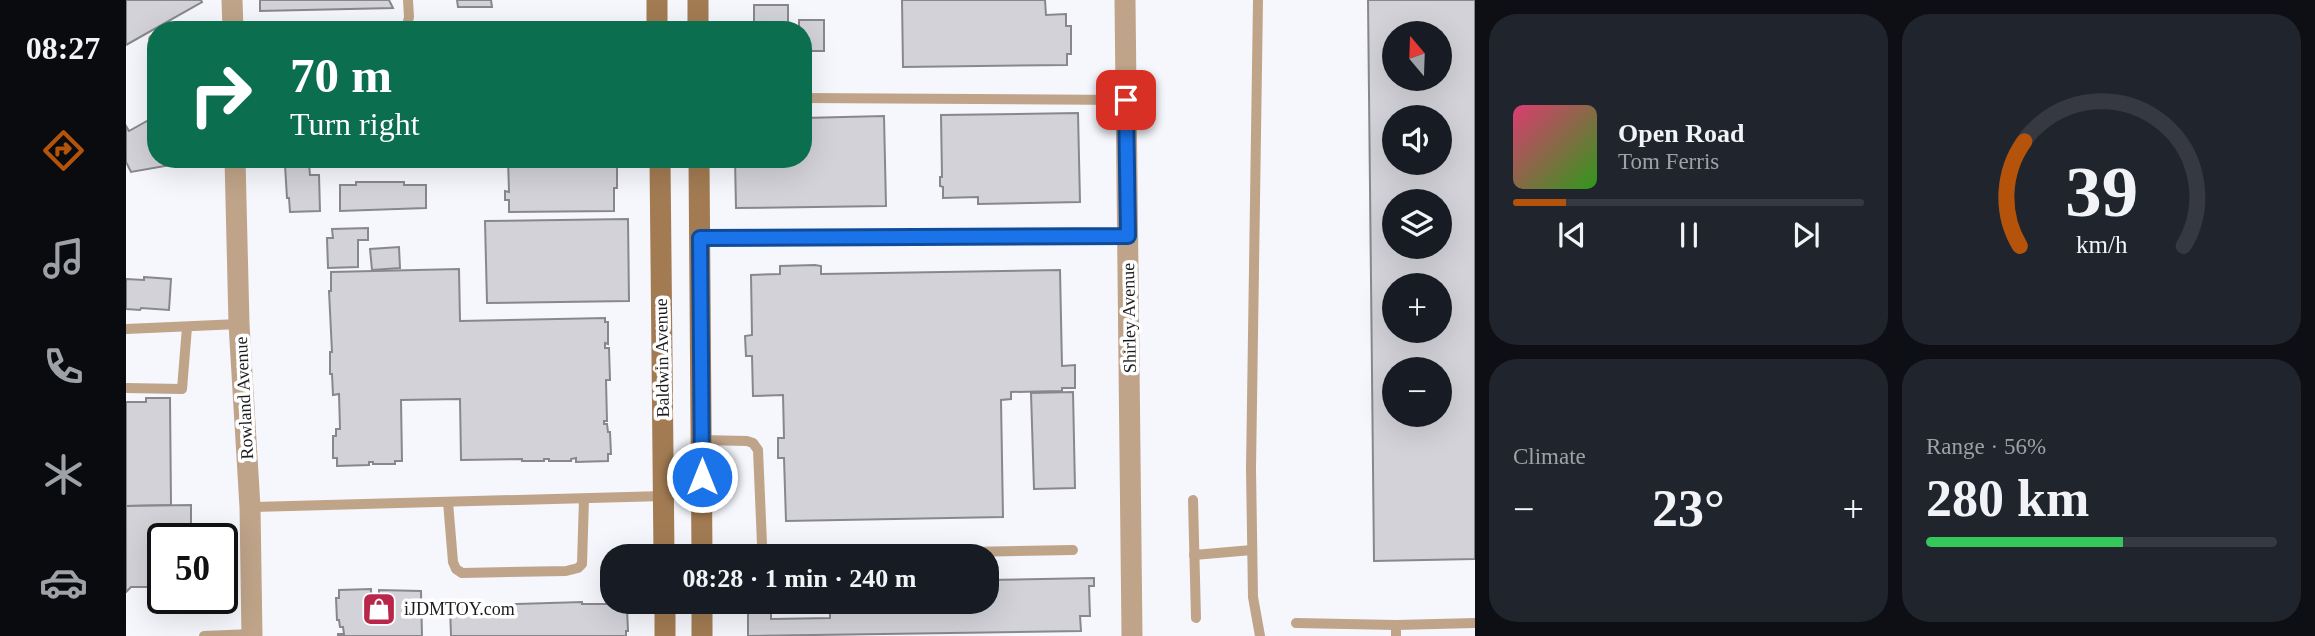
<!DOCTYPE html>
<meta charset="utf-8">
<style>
:root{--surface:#171b24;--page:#20242c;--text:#f1f3f6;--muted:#9ea1a6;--line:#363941;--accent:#b45309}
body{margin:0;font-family:"Times New Roman",serif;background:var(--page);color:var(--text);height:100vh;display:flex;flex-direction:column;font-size:26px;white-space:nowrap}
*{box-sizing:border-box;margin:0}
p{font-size:23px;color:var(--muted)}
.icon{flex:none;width:38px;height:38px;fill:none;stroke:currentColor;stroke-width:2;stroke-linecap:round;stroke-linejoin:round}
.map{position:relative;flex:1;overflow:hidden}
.panel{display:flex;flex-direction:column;gap:14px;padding:14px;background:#0d0f14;width:840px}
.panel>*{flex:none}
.top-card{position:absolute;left:21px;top:21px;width:665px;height:147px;border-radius:28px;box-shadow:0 7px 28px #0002;background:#0b6e4f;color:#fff;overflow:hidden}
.needle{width:46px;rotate:341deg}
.tools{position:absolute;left:1256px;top:21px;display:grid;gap:14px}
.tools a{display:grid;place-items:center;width:70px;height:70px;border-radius:50%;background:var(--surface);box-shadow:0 7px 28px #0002;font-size:35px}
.speed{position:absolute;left:21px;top:523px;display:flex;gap:14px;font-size:35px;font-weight:700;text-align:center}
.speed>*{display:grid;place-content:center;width:91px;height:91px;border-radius:50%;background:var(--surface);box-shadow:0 7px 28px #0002;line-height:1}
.speed .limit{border:4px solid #111;border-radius:10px;background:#fff;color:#111}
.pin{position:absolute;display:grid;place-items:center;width:60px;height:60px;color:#fff;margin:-30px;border-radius:14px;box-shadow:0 4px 10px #0006}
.me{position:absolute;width:77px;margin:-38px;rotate:0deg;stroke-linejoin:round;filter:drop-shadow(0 0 5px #0008)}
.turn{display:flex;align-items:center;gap:24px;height:147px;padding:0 28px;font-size:32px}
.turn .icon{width:91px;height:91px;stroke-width:2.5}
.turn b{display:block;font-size:49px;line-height:60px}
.big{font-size:52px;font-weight:700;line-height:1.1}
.panel .card{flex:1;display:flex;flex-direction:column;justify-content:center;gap:10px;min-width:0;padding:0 24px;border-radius:28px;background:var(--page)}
.panel .dial{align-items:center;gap:0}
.dial svg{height:182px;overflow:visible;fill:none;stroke:var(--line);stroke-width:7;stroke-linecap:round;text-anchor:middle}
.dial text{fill:var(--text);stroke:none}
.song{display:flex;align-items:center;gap:21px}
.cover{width:84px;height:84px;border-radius:10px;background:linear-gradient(135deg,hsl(340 70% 55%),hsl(110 70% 35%))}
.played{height:7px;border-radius:4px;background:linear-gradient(90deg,var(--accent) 15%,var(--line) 15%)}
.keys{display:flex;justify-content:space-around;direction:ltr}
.heat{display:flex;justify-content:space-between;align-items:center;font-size:38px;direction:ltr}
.charge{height:10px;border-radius:5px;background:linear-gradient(90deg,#34c759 56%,var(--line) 0)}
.panel .tiles{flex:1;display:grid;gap:14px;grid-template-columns:repeat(2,1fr)}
.trip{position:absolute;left:474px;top:544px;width:399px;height:70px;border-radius:28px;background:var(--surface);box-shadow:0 7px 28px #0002;font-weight:700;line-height:70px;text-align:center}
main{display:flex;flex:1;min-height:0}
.menu{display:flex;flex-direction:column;width:126px;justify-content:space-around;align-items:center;background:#090b0e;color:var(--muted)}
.menu .icon{width:49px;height:49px}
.menu .selected{color:var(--accent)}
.menu b{font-size:32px;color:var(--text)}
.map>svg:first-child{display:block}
</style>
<main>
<nav class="menu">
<b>08:27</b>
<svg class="icon selected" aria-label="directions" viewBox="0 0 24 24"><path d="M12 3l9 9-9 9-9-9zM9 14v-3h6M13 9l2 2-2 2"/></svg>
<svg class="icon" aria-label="music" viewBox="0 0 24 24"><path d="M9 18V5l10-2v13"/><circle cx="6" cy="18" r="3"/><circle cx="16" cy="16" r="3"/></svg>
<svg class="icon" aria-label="phone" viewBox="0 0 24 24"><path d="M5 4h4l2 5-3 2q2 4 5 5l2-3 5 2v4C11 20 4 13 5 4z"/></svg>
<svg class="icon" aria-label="climate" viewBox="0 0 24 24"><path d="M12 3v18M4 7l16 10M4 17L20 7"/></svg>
<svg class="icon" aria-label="car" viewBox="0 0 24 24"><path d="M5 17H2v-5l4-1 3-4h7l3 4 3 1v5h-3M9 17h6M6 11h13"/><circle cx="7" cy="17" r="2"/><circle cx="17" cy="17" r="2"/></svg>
</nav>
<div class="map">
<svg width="1349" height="636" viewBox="0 0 1349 636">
<rect width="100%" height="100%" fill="#f6f7fd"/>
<g fill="#d3d2d8" stroke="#88878c" stroke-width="2" fill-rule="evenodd">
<path d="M0,0h75l1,2 -76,43z"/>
<path d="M134,0h129l4,8 -133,3z"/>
<path d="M331,0h34l1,7h-34z"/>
<path d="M776,0h143l1,15 20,-1v12h5v28h-4v11l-164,2z"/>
<path d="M1242,0h107v559l-101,2zM1269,33h45v46h-45zM1269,117h45v46h-45zM1269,201h45v46h-45zM1269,285h45v46h-45zM1269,369h45v46h-45z"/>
<rect x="628" y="5" width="34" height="25"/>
<path d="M673,20h25v31h-21v-21h-4z"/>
<path d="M952,113l2,89 -102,2v-7l-35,1v-11l-3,-1v-9h2l-1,-62z"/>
<path d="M30,116v43h24l2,4 -51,9 -5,-10v-36l3,5z"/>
<path d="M758,116l2,90 -150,2 -1,-49h68v-41z"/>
<path d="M382,159h109v29h-3v23l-105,1v-12h-4v-9l4,1z"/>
<path d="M183,164l1,11h9l1,36 -30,1 -1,-14h-2l-2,-33z"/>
<path d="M230,182h48v3h22v23l-86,3v-26h16z"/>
<path d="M502,219l1,82 -142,2 -2,-82z"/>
<path d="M242,228v12h-10v27l-30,1 -1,-30h6l-1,-9z"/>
<path d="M273,247l1,21 -28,2 -2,-21z"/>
<path d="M689,265l6,1v8l239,-4 2,96 13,-1v23h-13v3l-51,1v7l-10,1 2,117 -217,4 -2,-63h-6v-20h6l-1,-43 -30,1 -1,-40h-6l-1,-20 7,-1 -1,-60 29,-1v-8z"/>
<path d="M333,269l1,52 145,-3v4h3v22l-3,-1v5h4l1,32h-4l1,41h-3v3h3l1,8h2l1,22h-3v7l-32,1v-4l-5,1v2h-22v-2h-5v2h-22v-2l-61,1 -1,-61 -59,1 1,61h-7v3h-22v-2h-4v3l-32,1v-8h-4v-22h3v-7h4l-1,-35 -6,1 -1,-21h-2v-22h2l-3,-61h2v-19z"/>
<path d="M18,277l27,2 -2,31 -28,-2 -1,2 -14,-1v-30l18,1z"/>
<path d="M947,392l2,96 -41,1 -3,-96z"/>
<path d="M20,398h24l1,107 -45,1v-104h20z"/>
<path d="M65,505v34h-28v48h-32l-5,5v-86z"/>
<path d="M968,578v8h-5l1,30h-10l1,15 -333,5v-34h239v-22zM704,604v14l-59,1v-14z"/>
<path d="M245,589v5h8v-4l42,1 1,45h-84v-2h6l-1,-7h-3l-1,-7h-2l-1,-22h3v-8z"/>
<path d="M456,602v2h43v5h2l1,22h-2v5h-175l-1,-30z"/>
</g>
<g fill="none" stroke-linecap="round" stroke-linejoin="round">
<g stroke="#bfa489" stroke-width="10">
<path d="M1132,0l-7,469 2,128 7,39"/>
<path d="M280,30l3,-13 -1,-17"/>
<path d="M27,39l3,5"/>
<path d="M677,98l323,2"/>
<path d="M574,238l428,-2"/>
<path d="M0,329l113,-5"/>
<path d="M0,388l56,1 5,-62"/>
<path d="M576,440l45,1 6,2 5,7 4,94 -1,12"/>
<path d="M1067,500l3,118"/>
<path d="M322,502l5,60 3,7 6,4 104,-2 12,-3 4,-4 2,-65"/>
<path d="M124,507l414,-11"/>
<path d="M1068,555l58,-5"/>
<path d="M635,556l312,-6"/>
<path d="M1170,623l100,2"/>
<path d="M78,636l48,-2"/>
<path d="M1270,636v-11l79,-2"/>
</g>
<g stroke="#bfa489" stroke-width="21">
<path d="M106,0l1,30"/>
<path d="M999,0l7,636"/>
<path d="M109,159l4,165 11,183 2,129"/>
</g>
<g stroke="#a27b52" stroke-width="21">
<path d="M531,0v30"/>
<path d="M572,0v30"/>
<path d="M534,159l4,397"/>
<path d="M573,159l3,397"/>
<path d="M539,602v34"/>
<path d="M576,636v-34"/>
</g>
</g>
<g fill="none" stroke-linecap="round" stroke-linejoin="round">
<g stroke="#114b97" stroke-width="18">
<path id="route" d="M576,477l-2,-239 428,-2 -2,-136"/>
</g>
<use href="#route" stroke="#1a73e8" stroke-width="12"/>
</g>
<defs>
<g id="shop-square" transform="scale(1.75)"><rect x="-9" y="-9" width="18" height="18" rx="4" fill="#b8274a" stroke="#fff"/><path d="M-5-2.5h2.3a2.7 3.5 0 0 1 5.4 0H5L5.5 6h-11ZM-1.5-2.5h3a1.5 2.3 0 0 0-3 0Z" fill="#fff"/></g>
</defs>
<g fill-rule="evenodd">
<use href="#shop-square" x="253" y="609"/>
</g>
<g text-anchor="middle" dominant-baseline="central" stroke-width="7" stroke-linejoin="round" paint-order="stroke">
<g font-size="18" fill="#1c1c1e" stroke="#fff">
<text transform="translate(1003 318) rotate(-91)">Shirley Avenue</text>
<text transform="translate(536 358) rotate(-91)">Baldwin Avenue</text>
<text transform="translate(118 398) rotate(-93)">Rowland Avenue</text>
</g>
<g font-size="18" fill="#1c1c1e" stroke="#fff" text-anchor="start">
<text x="278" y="609">iJDMTOY.com</text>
</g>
</g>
</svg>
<div class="tools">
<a><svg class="needle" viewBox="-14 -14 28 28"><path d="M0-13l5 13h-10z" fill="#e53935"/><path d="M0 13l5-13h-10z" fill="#9ea1a6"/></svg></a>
<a><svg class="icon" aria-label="sound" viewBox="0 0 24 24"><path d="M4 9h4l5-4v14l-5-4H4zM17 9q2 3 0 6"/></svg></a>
<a><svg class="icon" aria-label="layers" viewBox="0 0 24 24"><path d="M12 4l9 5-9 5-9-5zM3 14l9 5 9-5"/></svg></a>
<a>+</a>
<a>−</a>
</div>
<div class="speed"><div class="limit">50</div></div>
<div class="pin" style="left:1000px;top:100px;background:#d93025"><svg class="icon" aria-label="arrive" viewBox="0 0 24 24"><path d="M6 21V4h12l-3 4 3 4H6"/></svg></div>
<svg class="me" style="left:576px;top:477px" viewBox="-20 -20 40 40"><circle r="17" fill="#1a73e8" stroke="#fff" stroke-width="3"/><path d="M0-11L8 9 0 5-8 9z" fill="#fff"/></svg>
<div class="trip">08:28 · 1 min · 240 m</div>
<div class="top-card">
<div class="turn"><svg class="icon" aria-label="right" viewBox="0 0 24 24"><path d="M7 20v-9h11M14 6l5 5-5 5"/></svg><div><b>70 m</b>Turn right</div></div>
</div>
</div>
<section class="panel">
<div class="tiles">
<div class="card">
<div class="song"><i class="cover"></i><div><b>Open Road</b><p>Tom Ferris</p></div></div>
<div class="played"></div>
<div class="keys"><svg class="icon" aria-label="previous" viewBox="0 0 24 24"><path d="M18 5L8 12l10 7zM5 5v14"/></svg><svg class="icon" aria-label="pause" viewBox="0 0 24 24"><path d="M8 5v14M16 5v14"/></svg><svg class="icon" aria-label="next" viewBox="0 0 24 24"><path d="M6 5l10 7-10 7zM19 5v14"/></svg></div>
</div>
<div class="card dial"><svg viewBox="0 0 100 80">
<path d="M14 69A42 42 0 1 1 86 69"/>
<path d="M14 69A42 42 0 0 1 16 23" stroke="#b45309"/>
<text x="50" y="56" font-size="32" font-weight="700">39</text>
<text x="50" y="72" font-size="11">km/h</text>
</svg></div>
<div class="card"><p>Climate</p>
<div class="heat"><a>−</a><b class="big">23°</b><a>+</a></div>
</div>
<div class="card"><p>Range · 56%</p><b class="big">280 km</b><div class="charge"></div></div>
</div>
</section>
</main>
